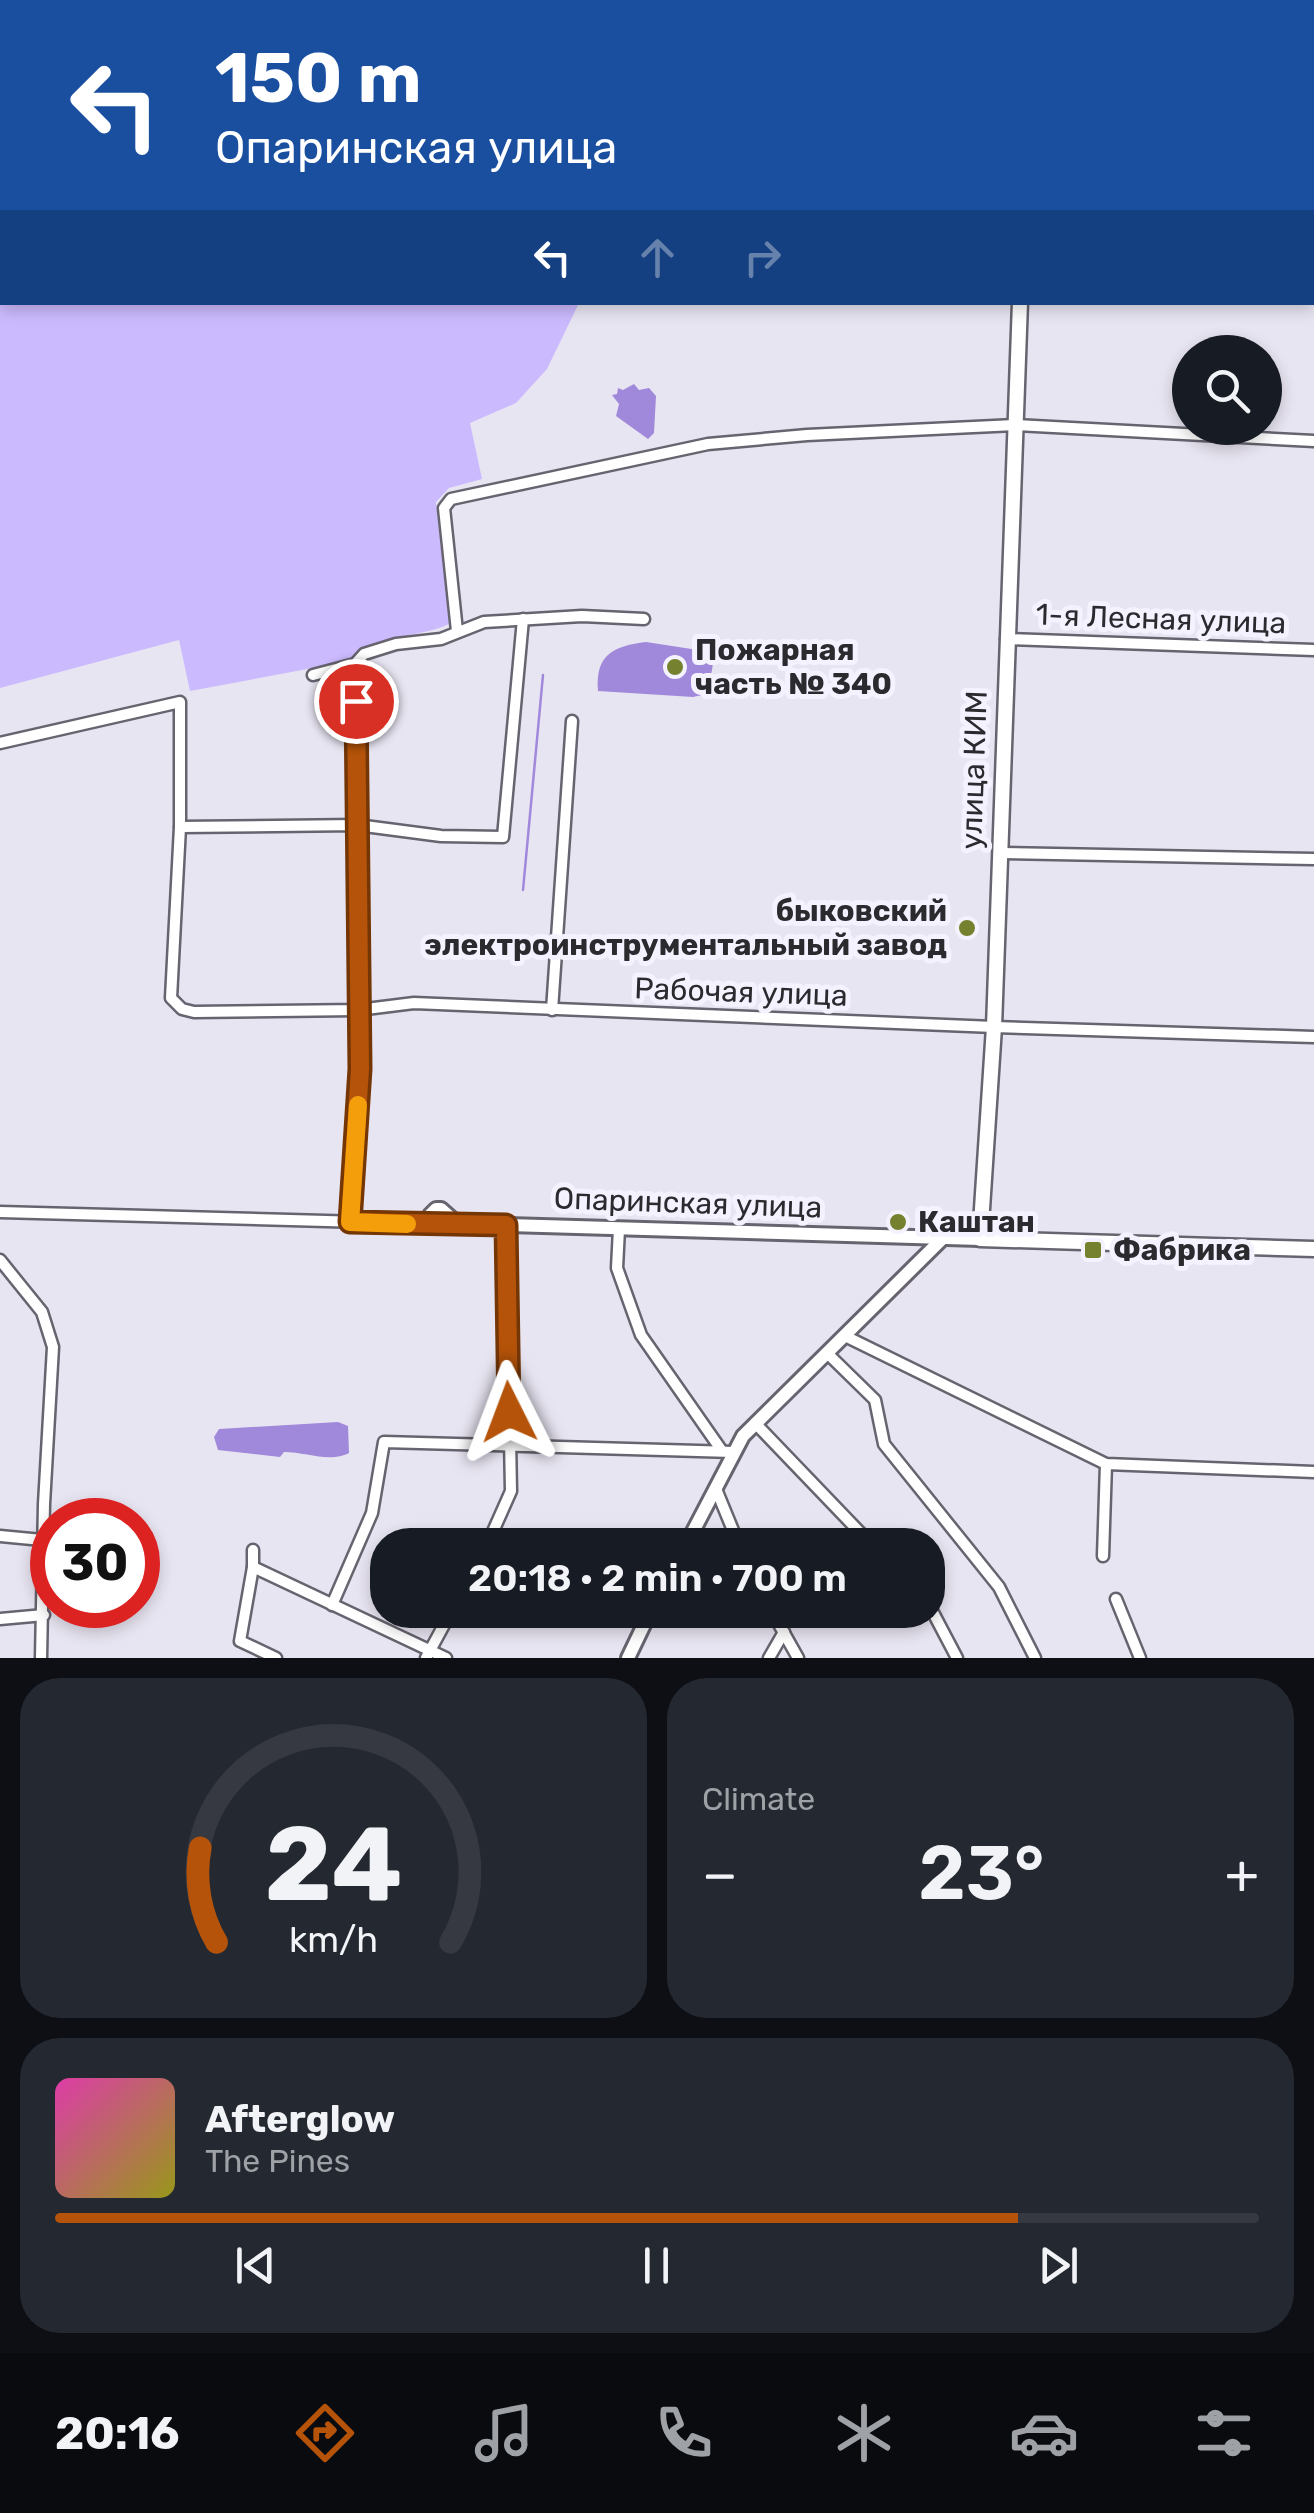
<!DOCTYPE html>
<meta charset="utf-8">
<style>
:root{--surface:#171b24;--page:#242831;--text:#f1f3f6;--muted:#9ea1a6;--line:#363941;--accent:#b45309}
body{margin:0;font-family:Rubik,sans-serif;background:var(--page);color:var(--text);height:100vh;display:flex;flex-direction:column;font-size:38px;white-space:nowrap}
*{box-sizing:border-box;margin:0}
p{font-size:32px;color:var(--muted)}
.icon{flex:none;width:55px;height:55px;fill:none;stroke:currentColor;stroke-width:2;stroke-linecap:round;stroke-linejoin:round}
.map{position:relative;height:1658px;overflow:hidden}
.drawer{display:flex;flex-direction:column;gap:20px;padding:20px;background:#0d0f14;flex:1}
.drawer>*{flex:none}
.hud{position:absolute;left:0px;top:0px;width:1315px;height:305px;box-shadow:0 5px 15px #0003;background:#1a4fa0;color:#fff;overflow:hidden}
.buttons{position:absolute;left:1172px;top:335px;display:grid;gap:20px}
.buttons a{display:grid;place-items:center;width:110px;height:110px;border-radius:50%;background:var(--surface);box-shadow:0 5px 15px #0003;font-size:50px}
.speed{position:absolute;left:30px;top:1498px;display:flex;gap:20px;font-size:50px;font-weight:700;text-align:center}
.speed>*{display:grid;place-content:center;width:130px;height:130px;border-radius:50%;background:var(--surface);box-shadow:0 5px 15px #0003;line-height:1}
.speed .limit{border:15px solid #d22;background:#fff;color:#111}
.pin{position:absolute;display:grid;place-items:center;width:85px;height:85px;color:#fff;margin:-42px;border:5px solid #fff;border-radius:50%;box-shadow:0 2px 10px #0007}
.me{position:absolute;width:110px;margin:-55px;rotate:357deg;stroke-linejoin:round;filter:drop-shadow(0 0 8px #0008)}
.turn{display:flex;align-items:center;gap:35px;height:210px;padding:0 50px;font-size:45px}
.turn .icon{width:130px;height:130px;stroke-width:2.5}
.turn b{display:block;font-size:70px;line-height:85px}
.lanes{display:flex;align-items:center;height:95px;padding:0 50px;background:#0003;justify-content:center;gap:50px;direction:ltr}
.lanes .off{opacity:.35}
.big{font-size:75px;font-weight:600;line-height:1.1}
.drawer .widget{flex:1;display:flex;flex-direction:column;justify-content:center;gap:15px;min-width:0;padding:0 35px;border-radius:40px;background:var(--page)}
.drawer .dial{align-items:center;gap:0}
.dial svg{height:260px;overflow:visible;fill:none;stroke:var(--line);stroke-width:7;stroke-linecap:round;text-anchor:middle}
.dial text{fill:var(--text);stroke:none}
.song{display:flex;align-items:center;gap:30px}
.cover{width:120px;height:120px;border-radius:15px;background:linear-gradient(135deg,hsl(320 70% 55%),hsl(60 70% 35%))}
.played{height:10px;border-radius:5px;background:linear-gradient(90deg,var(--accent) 80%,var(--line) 80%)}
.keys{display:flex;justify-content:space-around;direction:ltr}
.heat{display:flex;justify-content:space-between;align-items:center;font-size:55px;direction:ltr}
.drawer .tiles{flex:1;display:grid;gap:20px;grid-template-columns:1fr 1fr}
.widget:last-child{grid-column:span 2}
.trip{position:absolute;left:370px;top:1528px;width:575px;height:100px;border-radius:40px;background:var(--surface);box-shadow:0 5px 15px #0003;font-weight:600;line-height:100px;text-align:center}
.tab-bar{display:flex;height:160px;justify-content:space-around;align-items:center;background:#090b0e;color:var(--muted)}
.tab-bar .icon{width:70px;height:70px}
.tab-bar .active{color:var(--accent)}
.tab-bar b{font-size:45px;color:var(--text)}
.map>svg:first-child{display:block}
</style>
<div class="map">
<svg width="1314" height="1658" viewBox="0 0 1314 1658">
<rect width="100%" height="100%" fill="#e8e5f2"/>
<path fill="#ccbafe" d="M0,0h542v2h-540v300l577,1 -32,66 -31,34 -46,20 12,56 -33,9 -13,14 13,122c-34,16 -73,7 -99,37l-160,30 -11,-51 -179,48z"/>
<g fill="#a088da">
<path d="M634,384l5,6 10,-2 7,8 -2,37 -6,6 -32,-23 3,-12 -7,-9 5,-1 1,-6 5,2z"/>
<path d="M646,642l65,10 3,5 -3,19 3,5 -8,13 -13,3 -95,-6c-3,-37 16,-45 48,-49z"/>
<path d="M338,1422l10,4 1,27c-19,10 -43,-1 -65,-1l-4,5 -62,-7 -4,-13 5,-8z"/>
</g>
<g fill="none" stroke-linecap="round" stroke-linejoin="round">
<path stroke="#a088da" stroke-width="2.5" d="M523,890l20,-215"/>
<g stroke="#67646f" stroke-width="15">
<g id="minor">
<path d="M554,0v2"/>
<path d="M1217,0l62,2"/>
<path d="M790,2v-2"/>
<path d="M1312,4h2"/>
<path d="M1312,226h2"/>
<path d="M457,631l-13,-123 7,-9 257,-55 99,-9 208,-10 299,16"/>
<path d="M1006,639l308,11"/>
<path d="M313,675l42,-11 9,-10 32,-10 45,-5 43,-17 98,-6 62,3"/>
<path d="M0,743l180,-41v125l-9,171 11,11 12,3 164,-2 56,-7 580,24 320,10"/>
<path d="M180,827l177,-2 84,11 62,1 20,-218"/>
<path d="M1000,853l314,6"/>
<path d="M552,1010l20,-289"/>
<path d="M0,1212l434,12"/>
<path d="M351,1222l9,-153 -5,-405"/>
<path d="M619,1229l-2,39 24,67 81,116"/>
<path d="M0,1260l42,52 11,35 -9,157 -3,154"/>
<path d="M845,1336l261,128 208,8"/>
<path d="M827,1353l48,47 9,44 115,143 36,71"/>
<path d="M755,1423l117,122"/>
<path d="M716,1489l23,56"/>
<path d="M493,1534l22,11"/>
<path d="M0,1536l42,4"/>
<path d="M487,1545l24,-54 -5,-266"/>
<path d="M253,1550v17l-13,74 36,17"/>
<path d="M1103,1556l3,-92"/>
<path d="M253,1567l193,91"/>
<path d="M1116,1599l24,59"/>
<path d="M928,1603l29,55"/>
<path d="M332,1605l40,-92 12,-71 349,10"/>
<path d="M771,1610l27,48"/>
<path d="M0,1619l44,-4"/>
<path d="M426,1658l26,-48"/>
<path d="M769,1658l15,-26"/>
</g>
</g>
<g stroke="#67646f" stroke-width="18">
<g id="tertiary">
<path d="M459,1225l-18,-16h-5l-6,6 4,9 72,1 474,14"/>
<path d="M686,1545l57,-109 200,-198"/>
<path d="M628,1658l23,-48"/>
</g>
</g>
<g stroke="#67646f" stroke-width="19">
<g id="secondary">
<path d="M1033,2v-2"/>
<path d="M1020,302l-26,725 -14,212 334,10"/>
</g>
</g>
<use href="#minor" stroke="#fff" stroke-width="10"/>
<use href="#tertiary" stroke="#fff" stroke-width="12"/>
<use href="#secondary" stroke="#fff" stroke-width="14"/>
</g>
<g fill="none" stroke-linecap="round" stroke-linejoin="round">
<g stroke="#753606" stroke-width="25">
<path id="route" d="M356,701l4,368 -10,153 156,3 3,187"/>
</g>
<use href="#route" stroke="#b45309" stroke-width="18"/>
<path stroke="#f59e0b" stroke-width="18" d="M358,1105l-8,117 57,2"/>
</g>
<g fill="#75812e" stroke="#f5f2ff" stroke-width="4">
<circle cx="675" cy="667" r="10"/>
<circle cx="967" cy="928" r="10"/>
<circle cx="898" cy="1222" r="10"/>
<rect x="1083" y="1240" width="20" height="20" rx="5"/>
</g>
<g text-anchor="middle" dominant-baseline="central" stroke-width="10" stroke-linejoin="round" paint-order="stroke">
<g font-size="30" fill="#2b2a2f" stroke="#f5f2ff">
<text transform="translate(1161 619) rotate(2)">1-я Лесная улица</text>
<text transform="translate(974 770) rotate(-88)">улица КИМ</text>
<text transform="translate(741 992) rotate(2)">Рабочая улица</text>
<text transform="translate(688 1203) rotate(2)">Опаринская улица</text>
</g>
<g font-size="30" font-weight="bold" fill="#2b2a2f" stroke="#f5f2ff" text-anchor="start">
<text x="695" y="650">Пожарная<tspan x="695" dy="34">часть № 340</tspan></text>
<text x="947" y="911" text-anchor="end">быковский<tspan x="947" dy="34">электроинструментальный завод</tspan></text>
<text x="918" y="1222">Каштан</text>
<text x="1113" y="1250">Фабрика</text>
</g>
</g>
</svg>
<div class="buttons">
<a><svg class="icon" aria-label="search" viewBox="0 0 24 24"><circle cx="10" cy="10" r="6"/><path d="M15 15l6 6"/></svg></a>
</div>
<div class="speed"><div class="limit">30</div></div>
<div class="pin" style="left:356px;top:701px;background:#d93025"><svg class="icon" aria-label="arrive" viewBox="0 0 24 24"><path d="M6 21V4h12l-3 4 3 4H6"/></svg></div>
<svg class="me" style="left:509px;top:1412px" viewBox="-20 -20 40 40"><path d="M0-17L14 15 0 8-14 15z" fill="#b45309" stroke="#fff" stroke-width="4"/></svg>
<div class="trip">20:18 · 2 min · 700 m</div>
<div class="hud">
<div class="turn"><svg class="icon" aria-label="left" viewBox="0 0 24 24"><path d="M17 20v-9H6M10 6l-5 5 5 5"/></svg><div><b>150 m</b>Опаринская улица</div></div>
<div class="lanes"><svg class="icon" aria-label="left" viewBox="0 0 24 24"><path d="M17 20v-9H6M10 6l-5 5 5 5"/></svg><svg class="icon off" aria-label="ahead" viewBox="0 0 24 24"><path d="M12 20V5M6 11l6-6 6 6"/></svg><svg class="icon off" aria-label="right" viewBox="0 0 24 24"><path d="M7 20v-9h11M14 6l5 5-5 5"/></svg></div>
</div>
</div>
<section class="drawer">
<div class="tiles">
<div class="widget dial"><svg viewBox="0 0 100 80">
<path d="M14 69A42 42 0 1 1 86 69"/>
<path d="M14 69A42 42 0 0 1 9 40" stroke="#b45309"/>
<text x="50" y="56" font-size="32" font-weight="700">24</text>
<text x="50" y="72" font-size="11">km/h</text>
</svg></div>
<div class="widget"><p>Climate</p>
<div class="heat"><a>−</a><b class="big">23°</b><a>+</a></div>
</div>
<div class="widget">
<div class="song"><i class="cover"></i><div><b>Afterglow</b><p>The Pines</p></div></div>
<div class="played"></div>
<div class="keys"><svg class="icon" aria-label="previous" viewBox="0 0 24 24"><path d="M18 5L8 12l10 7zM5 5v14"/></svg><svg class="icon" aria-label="pause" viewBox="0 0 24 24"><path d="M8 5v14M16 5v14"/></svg><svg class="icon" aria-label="next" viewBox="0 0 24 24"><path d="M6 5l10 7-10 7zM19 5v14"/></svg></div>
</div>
</div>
</section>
<nav class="tab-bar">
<b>20:16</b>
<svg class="icon active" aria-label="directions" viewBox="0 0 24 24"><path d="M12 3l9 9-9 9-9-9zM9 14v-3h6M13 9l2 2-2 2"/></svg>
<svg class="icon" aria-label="music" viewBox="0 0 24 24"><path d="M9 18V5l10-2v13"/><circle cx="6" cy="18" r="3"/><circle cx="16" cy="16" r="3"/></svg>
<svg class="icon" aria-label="phone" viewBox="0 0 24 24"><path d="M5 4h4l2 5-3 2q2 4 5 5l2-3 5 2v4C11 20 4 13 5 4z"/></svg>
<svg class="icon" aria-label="climate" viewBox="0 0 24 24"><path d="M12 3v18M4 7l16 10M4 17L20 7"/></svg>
<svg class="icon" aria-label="car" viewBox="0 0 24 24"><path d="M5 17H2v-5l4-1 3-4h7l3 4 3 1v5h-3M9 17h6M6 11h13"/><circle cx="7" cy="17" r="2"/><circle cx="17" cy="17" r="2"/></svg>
<svg class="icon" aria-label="filters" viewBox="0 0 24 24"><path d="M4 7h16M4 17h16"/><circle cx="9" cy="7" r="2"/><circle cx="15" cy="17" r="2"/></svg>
</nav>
